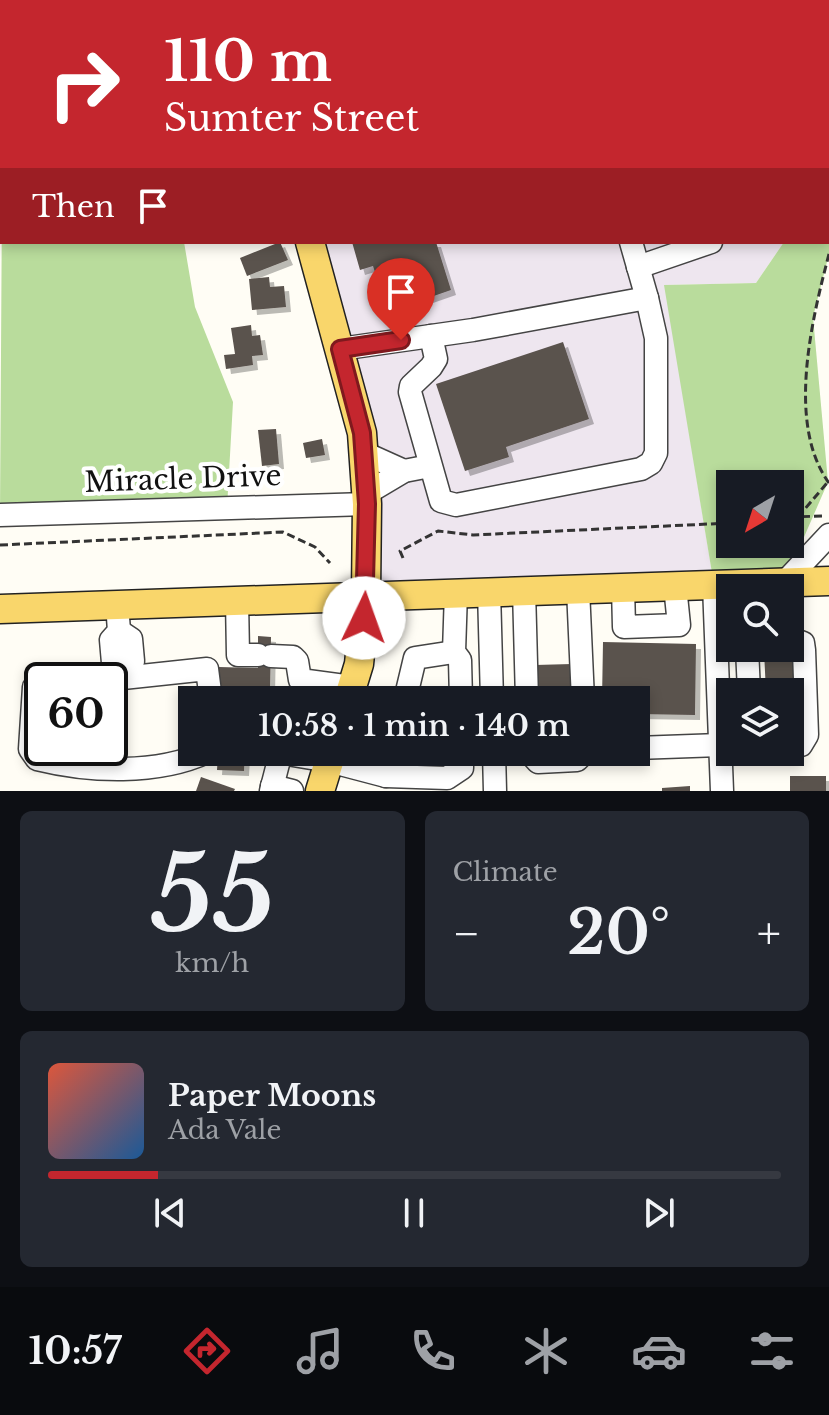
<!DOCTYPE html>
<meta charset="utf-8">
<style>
:root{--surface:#171b24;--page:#242831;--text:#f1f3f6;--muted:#9ea1a6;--line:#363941;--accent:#c4262e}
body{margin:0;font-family:"Libre Baskerville",serif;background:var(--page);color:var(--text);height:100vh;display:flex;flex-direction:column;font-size:30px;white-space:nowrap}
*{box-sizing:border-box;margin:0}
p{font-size:26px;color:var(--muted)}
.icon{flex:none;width:44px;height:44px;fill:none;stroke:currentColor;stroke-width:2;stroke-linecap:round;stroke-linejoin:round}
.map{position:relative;height:791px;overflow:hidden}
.details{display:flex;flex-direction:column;gap:20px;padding:20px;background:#0d0f14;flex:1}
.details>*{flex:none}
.top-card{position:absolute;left:0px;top:0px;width:830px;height:244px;box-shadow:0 4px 12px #0003;background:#c4262e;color:#fff;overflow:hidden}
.needle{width:52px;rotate:219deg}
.fabs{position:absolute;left:716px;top:470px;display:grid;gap:16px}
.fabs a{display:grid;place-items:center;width:88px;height:88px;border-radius:0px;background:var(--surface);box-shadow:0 4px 12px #0003;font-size:40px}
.speed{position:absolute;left:24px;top:662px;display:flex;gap:16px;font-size:40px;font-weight:700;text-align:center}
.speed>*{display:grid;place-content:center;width:104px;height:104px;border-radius:50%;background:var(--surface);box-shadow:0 4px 12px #0003;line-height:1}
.speed .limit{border:4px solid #111;border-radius:12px;background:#fff;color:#111}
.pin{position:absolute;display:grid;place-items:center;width:68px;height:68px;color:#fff;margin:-82px -34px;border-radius:50% 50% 50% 0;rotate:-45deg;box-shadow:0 0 8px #0007}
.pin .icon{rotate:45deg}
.me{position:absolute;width:88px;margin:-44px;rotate:3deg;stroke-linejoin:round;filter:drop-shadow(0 0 6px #0008)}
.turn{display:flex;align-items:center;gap:28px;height:168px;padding:0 32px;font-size:36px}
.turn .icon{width:104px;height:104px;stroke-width:2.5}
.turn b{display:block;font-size:56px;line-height:68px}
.then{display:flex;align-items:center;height:76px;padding:0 32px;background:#0003;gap:16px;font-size:30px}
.big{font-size:60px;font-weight:600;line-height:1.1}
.details .card{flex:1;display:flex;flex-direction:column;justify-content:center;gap:12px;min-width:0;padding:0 28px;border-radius:12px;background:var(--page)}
.details .dial{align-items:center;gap:0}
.dial b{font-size:104px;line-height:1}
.song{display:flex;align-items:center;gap:24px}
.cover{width:96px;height:96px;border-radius:12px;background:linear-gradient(135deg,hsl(10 70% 55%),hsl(210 70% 35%))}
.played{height:8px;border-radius:4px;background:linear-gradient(90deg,var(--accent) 15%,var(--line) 15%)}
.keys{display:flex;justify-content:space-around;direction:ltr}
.heat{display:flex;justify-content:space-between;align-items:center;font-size:44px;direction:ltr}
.details .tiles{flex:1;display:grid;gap:20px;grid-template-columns:1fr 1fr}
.card:last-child{grid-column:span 2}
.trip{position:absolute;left:178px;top:686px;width:472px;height:80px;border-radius:0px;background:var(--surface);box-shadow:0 4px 12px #0003;font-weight:600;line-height:80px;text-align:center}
.tab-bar{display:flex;height:128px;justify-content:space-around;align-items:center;background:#090b0e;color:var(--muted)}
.tab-bar .icon{width:56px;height:56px}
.tab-bar .current{color:var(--accent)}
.tab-bar b{font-size:36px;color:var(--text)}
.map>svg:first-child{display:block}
</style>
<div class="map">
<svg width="829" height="791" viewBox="0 0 829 791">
<defs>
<filter id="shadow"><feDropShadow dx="5" dy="5" stdDeviation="0" flood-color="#0004"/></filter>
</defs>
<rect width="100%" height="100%" fill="#fffdf5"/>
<g fill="#eee6ef">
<path d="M248,0h331l1,2h-332z"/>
<path d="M310,242h474l-28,41 -91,2 49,300 -348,10 1,-91z"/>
</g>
<g fill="#b9dc9c" fill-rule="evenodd">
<path d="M829,92v162l-16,63 15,165 -44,101 -70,2 -50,-300 92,-2 28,-41h44zM730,484h60v60h-60z"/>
<path d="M2,194v48h182l11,65 38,95 -6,106 -227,7z"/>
</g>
<g fill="#5a524d" filter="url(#shadow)">
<path d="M280,242l8,18 -41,16 -7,-18z"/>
<path d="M352,242h84l15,48 -23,8 -5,-16 -41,12 -9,-28 -13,4z"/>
<path d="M269,277l1,10 14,-1 2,21 -34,3 -3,-31z"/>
<path d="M251,325l1,11 8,-1 3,20 -11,1 1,9 -27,4 -2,-14 11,-1 -4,-26z"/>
<path d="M563,342l26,77 -83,28 3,10 -44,14 -29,-87z"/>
<path d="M276,429l3,35 -17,2 -4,-36z"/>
<path d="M322,439l3,16 -19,3 -3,-15z"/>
<path d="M258,636l13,1 -1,53h-24l-1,10h-27l1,-33 39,1z"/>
<path d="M603,642l93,2 -1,71 -59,-1v-14h-34z"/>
<path d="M793,650l3,55h-6v-13h-24l-2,-41z"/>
<path d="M572,664v36h-36l-1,-35z"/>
<path d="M443,686l1,14h-23v-13z"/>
<path d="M218,752h27l-1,19 -27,-1z"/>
<rect x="790" y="776" width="36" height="15"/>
<path d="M201,777l34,12 -1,2h-38z"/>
<path d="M690,786v5h-28v-3z"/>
</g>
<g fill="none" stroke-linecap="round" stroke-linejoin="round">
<g stroke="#444" stroke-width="25">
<g id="minor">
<path d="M638,267l73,-25"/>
<path d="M431,336l5,23 -5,8 -20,19 -1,6 31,109 15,4 185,-36 10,-6 5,-10v-115l-9,-40 -16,-56"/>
<path d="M340,349l133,-19 174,-32"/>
<path d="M364,453l40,18"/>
<path d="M367,493l37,-22 26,-5"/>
<path d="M0,515l367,-11"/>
<path d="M784,583l45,-48"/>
<path d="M714,585l8,206"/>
<path d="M623,587l1,40 55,-2 -4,-39"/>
<path d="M578,589l5,111"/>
<path d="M524,590l3,110"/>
<path d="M489,591l3,109"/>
<path d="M456,592l-2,60 6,8 1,40"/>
<path d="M237,600l1,55h20"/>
<path d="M117,604l2,27 -8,9 2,23 9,6v9"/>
<path d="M119,631l12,8 2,22 -11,8"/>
<path d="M790,638l13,5 1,7 3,85 -6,10 -11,2"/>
<path d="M747,648l2,44"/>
<path d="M271,656l22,1 4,4 3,19 52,7"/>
<path d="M104,680l103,-11 4,31"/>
<path d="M42,686l-8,1 -4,62 7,10c53,13 120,16 170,-7"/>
<path d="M405,700l10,-42 39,-6"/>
<path d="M636,748l84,-3"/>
<path d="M392,752l-6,24 61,2 15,-10v-16"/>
<path d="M494,752l1,39"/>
<path d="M529,752l9,10 39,-2 8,-8"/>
<path d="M281,753l48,8 57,15"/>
<path d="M272,786l20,5"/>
<path d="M271,791l10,-39"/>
</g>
</g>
<g stroke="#222" stroke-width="31">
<g id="major">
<path d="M248,0v2"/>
<path d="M310,242l52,191 5,71 -1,91 -7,69 -11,36"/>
<path d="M0,609l829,-28"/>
<path d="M320,791l12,-39"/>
</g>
</g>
<g stroke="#333" stroke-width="3" stroke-dasharray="8 4" stroke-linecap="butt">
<path d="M829,254c-17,65 -43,170 0,229"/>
<path d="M790,517l32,-1"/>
<path d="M798,517l29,-34"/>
<path d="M0,545l283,-13 32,15 15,16"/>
<path d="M403,558l-3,-7 38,-20 35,4 257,-12"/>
</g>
<use href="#minor" stroke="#fff" stroke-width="22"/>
<use href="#major" stroke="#f9d66b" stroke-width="28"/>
</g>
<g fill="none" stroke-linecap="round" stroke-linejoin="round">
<g stroke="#7f191e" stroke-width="20">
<path id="route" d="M364,618l3,-114 -5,-71 -22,-84 61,-9"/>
</g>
<use href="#route" stroke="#c4262e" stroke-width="14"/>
</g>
<g text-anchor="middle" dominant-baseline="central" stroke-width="8" stroke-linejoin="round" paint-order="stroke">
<g font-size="28" fill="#111" stroke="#fff">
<text transform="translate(183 479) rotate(-2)">Miracle Drive</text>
</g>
</g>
</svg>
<div class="fabs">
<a><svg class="needle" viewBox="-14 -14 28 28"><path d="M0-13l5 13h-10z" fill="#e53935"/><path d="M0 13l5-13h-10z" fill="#9ea1a6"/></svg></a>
<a><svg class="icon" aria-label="search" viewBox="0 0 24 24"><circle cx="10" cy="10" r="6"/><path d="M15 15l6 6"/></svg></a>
<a><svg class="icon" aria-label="layers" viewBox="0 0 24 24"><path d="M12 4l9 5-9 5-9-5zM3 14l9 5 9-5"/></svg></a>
</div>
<div class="speed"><div class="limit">60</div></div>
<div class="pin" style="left:401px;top:340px;background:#d93025"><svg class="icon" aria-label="arrive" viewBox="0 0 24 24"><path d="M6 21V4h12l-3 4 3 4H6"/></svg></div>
<svg class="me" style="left:364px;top:618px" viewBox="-20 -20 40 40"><circle r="19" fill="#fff"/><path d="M0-13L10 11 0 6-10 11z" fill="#c4262e"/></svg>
<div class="trip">10:58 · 1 min · 140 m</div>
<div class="top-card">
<div class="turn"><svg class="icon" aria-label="right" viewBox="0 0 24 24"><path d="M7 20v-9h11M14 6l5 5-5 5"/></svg><div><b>110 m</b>Sumter Street</div></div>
<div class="then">Then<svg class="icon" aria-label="arrive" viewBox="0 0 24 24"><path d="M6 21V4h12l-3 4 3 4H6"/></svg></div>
</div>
</div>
<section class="details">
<div class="tiles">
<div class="card dial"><b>55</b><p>km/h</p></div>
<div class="card"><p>Climate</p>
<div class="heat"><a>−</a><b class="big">20°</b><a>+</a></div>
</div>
<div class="card">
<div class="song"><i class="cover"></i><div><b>Paper Moons</b><p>Ada Vale</p></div></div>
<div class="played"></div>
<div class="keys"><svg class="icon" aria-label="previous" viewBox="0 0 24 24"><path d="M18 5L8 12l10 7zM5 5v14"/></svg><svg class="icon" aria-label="pause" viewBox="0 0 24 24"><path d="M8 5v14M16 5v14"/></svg><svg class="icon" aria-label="next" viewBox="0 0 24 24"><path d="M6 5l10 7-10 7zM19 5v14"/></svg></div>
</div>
</div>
</section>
<nav class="tab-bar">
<b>10:57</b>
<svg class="icon current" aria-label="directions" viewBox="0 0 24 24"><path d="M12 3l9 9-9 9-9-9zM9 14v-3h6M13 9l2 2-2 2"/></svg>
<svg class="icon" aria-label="music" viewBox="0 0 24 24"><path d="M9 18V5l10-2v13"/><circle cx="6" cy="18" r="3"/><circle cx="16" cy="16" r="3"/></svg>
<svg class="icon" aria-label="phone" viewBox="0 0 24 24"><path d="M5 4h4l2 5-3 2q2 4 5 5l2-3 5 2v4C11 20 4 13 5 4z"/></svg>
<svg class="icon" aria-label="climate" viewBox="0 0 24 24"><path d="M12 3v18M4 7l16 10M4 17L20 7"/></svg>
<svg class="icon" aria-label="car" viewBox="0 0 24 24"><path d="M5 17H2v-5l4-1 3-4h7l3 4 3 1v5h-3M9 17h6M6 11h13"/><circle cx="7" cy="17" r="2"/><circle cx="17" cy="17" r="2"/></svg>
<svg class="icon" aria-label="filters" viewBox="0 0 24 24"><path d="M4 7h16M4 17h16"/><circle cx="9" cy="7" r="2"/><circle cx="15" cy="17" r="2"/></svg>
</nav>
